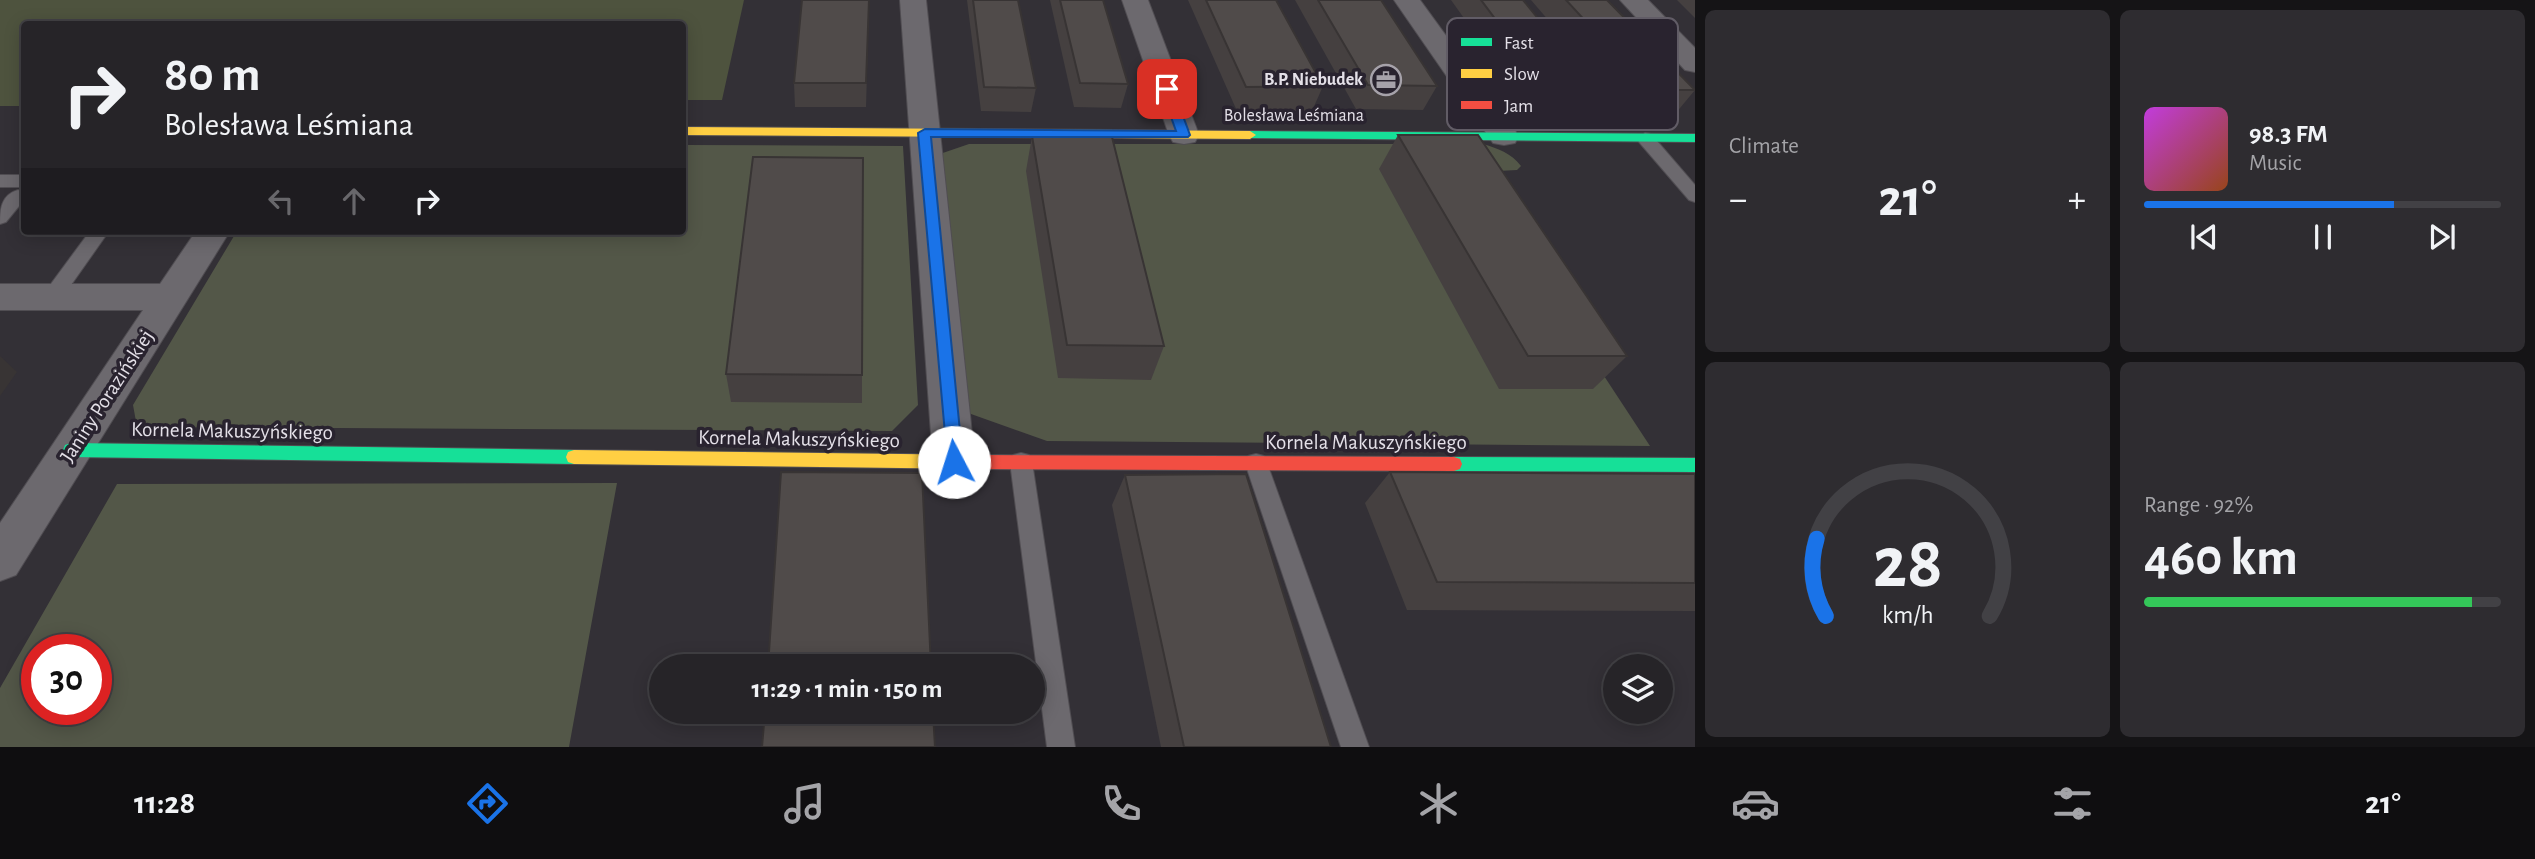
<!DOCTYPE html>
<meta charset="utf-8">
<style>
:root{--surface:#262428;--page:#2e2c30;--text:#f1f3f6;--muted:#a4a4a8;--line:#424145;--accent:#1a73e8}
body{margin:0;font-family:"Alegreya Sans",sans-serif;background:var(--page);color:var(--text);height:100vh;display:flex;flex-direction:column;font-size:26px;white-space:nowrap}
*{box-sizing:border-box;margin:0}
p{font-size:23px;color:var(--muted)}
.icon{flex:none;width:38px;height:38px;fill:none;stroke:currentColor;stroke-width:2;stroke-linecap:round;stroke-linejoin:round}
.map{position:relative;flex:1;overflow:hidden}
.panel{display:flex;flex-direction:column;gap:10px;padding:10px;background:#151416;width:840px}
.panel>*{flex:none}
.top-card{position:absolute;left:21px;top:21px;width:665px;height:214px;border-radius:7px;box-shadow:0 4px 18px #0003,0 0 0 2px var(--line);background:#262428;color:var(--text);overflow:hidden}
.controls{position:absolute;left:1603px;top:654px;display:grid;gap:14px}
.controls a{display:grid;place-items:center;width:70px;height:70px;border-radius:50%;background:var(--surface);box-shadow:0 4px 18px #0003,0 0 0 2px var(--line);font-size:35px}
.speed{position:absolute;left:21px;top:634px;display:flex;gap:14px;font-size:35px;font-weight:700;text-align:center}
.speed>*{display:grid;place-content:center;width:91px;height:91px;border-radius:50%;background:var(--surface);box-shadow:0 4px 18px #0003,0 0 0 2px var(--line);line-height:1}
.speed .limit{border:10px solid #d22;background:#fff;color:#111}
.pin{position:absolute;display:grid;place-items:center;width:60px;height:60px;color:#fff;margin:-30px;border-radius:14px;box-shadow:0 4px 10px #0006}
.me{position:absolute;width:77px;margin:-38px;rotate:355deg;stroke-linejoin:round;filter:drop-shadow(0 0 5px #0008)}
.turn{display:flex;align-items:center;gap:24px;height:147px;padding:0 28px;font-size:32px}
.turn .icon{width:91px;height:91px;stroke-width:2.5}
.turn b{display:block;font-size:49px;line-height:60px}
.lanes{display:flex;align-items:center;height:66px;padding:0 28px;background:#0003;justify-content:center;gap:35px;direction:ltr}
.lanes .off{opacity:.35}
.big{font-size:52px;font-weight:700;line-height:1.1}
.panel .card{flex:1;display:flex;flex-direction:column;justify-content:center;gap:10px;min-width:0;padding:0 24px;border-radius:10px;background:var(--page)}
.panel .dial{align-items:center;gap:0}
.dial svg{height:182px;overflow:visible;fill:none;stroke:var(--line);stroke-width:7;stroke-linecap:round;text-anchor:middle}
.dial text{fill:var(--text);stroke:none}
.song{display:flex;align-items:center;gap:21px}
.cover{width:84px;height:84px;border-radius:10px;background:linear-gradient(135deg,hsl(290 70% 55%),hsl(20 70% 35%))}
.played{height:7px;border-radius:4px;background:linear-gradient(90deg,var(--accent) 70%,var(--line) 70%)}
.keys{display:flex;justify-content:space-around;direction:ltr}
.heat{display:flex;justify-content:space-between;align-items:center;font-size:38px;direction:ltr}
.charge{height:10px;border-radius:5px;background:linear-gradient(90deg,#34c759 92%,var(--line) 0)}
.panel .tiles{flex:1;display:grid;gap:10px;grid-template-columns:repeat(2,1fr)}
.trip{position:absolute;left:649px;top:654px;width:396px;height:70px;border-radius:35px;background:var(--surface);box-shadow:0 4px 18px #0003,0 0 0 2px var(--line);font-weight:700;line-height:70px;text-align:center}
.tabs{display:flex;height:112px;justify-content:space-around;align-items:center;background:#0f0e10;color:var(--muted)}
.tabs .icon{width:49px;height:49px}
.tabs .active{color:var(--accent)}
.tabs b{font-size:32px;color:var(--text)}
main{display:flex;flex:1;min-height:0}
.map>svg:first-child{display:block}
</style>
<main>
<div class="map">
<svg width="1695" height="747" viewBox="0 0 1695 747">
<rect width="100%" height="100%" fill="#333036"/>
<g fill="#535748" fill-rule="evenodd">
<path d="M969,144h514c16,5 28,9 38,22l-4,4 -19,1 -37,-13 189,288 -603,-5 -90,-32 -23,-253z"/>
<path d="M683,145l220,1 15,259 -26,26 -755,-4 -4,-22 104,-174h445z"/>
<path d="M617,483l-48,264h-569v-59l117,-204zM96,649v60h-59v-60z"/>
</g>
<path fill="#4e533e" d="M0,0h744l-22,100h-39l-1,-76h-658v82h-24z"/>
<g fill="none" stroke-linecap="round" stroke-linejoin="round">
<g stroke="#504d52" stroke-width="2">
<g id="lane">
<path d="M1645,133l6,1 44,51v17l-6,-2 -50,-58 -2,-4z"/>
<rect x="0" y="175" width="24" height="12"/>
<path d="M18,190l6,2v8l-18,22 -6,2c0,-15 1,-29 18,-34z"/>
<path d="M90,231h19l-50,71h-14l-3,-5 3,-5z"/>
<path d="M1021,453l8,2 3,7 43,285h-28l-37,-285 3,-7z"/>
<path d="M1256,454l8,2 3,7 102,284h-28l-96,-284 3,-7z"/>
</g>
</g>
<g stroke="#504d52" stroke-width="2">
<g id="street">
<path d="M900,0h26l49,462 -6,12 -15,5 -15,-5 -6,-12z"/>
<path d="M1122,0h26l51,135 -4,7 -11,2 -11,-2 -4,-7z"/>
<path d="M1394,0h26l99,136 -4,7 -11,2 -11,-2z"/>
<path d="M1620,0h28l47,48v24l-10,-2z"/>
<path d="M196,231h34l-214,344 -16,6v-58l143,-213h-143v-26h160z"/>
</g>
</g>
<g stroke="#504d52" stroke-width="2">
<g id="fast">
<path d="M1250,131l445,3v8l-449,-4 -2,-3z"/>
<path d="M71,443l503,7 6,2 2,5 -2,5 -6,2 -503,-7 -6,-2 -2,-5 2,-5z"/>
<path d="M1454,457l241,1v14l-241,-1 -6,-2 -2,-5 2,-5z"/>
</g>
</g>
<g stroke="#504d52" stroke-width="2">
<g id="slow">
<path d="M682,127l568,4 6,4 -6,4 -568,-4z"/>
<path d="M574,450l406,5 6,2 2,5 -2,5 -6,2 -406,-5 -6,-2 -2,-5 2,-5z"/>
</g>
</g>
<g stroke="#504d52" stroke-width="2">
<path id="jam" d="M980,455l474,2 6,2 2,5 -2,5 -6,2 -474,-2 -6,-2 -2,-5 2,-5z"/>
</g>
<use href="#lane" fill="#6c696e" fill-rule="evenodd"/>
<use href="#street" fill="#6c696e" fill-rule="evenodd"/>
<use href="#fast" fill="#16e098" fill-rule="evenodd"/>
<use href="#slow" fill="#ffcf43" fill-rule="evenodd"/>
<use href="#jam" fill="#f24e42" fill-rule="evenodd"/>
</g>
<g fill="#454040">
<path d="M869,0l-3,107h-71l-1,-24z"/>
<path d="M967,0h51l18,88 -5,24 -50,-1z"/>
<path d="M1050,0h53l25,84 -7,24 -47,-1z"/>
<path d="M1188,0h88l47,86 -11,25h-75z"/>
<path d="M1295,0h86l56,86 -14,24 -67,-1z"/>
<path d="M1451,0h72l72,89 -17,24 -47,-1z"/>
<path d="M1531,0h76l88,90 -20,24 -45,1z"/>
<path d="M1677,0h18v18z"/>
<path d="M1398,135l229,221 -34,33h-94l-120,-220z"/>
<path d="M1032,136l132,210 -13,34 -93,-2 -32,-207z"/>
<path d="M726,374l136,1v28l-131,-1z"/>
<path d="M1390,472l305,2v137l-288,-1 -42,-107z"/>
<path d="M1125,475l206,272h-170l-49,-242z"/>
</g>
<path fill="#383434" d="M0,356l17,16 -17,24z"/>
<g fill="#504b4a" stroke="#383434" stroke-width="2">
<path d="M802,0h67l-3,83h-72z"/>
<path d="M973,0h45l18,88 -52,-1z"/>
<path d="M1060,0h43l25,84 -48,-1z"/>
<path d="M1206,0h70l47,86 -77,1z"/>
<path d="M1318,0h63l56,86 -69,-1z"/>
<path d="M1481,0h42l72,89 -48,-1z"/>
<path d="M1566,0h41l88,90h-46z"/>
<path d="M1398,135h80l149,221h-99z"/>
<path d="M1032,136l80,1 52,209 -97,-1z"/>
<path d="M753,157l110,1 -1,217 -136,-1z"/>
<path d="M781,472l141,1 9,194h-163z"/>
<path d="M1390,472l305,2v109l-258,-1z"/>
<path d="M1246,474l85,273h-147l-59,-272z"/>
<path d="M765,712h168l2,35h-173z"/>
</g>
<path fill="#1a73e8" stroke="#114b97" stroke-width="2" d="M1167,85l6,4 17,46 -2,2h-257l32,325 -3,5h-12l-30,-334 7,-4 251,2 -15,-42z"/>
<defs>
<g id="office-ring" transform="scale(1.575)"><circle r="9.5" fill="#29232f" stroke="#a6a2aa" stroke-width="1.5"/><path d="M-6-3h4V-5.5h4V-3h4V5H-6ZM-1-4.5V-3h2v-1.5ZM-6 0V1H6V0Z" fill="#a6a2aa"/></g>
</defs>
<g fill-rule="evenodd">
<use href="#office-ring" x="1386" y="80"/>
</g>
<g text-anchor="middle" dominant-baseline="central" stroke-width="7" stroke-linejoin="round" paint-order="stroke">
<g font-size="18" font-weight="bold" fill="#e4e0e8" stroke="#29232f" text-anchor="end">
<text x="1363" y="80">B.P. Niebudek</text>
</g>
<g font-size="18" fill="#e4e0e8" stroke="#29232f">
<text x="1294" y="116">Bolesława Leśmiana</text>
</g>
<g font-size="21" fill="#e4e0e8" stroke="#29232f">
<text transform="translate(107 396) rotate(-57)">Janiny Porazińskiej</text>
<text transform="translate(232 431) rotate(1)">Kornela Makuszyńskiego</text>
<text transform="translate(799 439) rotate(1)">Kornela Makuszyńskiego</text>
<text x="1366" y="442">Kornela Makuszyńskiego</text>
</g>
</g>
<rect x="1447" y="18" width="231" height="112" rx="10" fill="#29232f" stroke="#615c66" stroke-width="2"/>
<rect x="1461" y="38" width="31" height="8" fill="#16e098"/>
<rect x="1461" y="69" width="31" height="9" fill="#ffcf43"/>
<rect x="1461" y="101" width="31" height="8" fill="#f24e42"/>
<g font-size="19" fill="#e4e0e8">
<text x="1504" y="49">Fast</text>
<text x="1504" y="80">Slow</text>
<text x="1504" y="112">Jam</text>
</g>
</svg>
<div class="controls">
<a><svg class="icon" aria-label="layers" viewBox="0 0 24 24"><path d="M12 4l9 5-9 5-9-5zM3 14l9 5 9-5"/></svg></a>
</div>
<div class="speed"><div class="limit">30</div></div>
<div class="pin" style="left:1167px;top:89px;background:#d93025"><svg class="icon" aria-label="arrive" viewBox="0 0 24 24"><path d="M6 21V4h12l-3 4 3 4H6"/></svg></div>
<svg class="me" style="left:954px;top:462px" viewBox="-20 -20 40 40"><circle r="19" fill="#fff"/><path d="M0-13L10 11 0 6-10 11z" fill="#1a73e8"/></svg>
<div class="trip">11:29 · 1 min · 150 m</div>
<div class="top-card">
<div class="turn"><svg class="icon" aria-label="right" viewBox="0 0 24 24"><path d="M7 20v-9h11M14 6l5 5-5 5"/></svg><div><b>80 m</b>Bolesława Leśmiana</div></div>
<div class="lanes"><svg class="icon off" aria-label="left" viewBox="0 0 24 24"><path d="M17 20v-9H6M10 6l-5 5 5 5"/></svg><svg class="icon off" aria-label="ahead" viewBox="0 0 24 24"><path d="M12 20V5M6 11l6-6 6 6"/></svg><svg class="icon" aria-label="right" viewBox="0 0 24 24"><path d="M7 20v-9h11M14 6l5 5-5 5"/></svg></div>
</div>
</div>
<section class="panel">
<div class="tiles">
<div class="card"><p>Climate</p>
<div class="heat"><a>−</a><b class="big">21°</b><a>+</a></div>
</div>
<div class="card">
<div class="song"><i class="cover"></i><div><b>98.3 FM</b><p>Music</p></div></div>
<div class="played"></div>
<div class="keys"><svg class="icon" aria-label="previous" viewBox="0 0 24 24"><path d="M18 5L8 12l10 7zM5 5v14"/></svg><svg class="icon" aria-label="pause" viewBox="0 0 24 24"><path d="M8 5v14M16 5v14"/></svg><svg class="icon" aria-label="next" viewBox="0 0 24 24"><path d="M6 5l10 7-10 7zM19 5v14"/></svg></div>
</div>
<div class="card dial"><svg viewBox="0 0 100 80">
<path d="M14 69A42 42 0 1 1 86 69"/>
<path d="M14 69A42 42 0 0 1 10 35" stroke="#1a73e8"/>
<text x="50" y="56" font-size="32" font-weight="700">28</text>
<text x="50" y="72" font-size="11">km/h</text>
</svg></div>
<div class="card"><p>Range · 92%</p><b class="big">460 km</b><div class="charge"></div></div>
</div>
</section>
</main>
<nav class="tabs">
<b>11:28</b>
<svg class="icon active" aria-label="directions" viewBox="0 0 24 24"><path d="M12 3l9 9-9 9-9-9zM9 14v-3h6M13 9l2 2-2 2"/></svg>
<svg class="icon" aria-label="music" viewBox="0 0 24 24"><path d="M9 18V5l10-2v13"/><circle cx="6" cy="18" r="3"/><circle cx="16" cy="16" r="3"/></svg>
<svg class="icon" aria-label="phone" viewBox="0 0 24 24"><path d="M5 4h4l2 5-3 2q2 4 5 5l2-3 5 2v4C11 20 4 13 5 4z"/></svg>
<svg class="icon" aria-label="climate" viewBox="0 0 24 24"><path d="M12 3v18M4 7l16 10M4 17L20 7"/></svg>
<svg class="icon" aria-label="car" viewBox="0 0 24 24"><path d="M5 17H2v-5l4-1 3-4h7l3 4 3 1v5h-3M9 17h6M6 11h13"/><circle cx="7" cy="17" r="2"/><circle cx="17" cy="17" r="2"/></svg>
<svg class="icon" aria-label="filters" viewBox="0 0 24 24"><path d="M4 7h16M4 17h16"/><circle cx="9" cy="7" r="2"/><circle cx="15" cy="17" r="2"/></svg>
<b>21°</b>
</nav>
